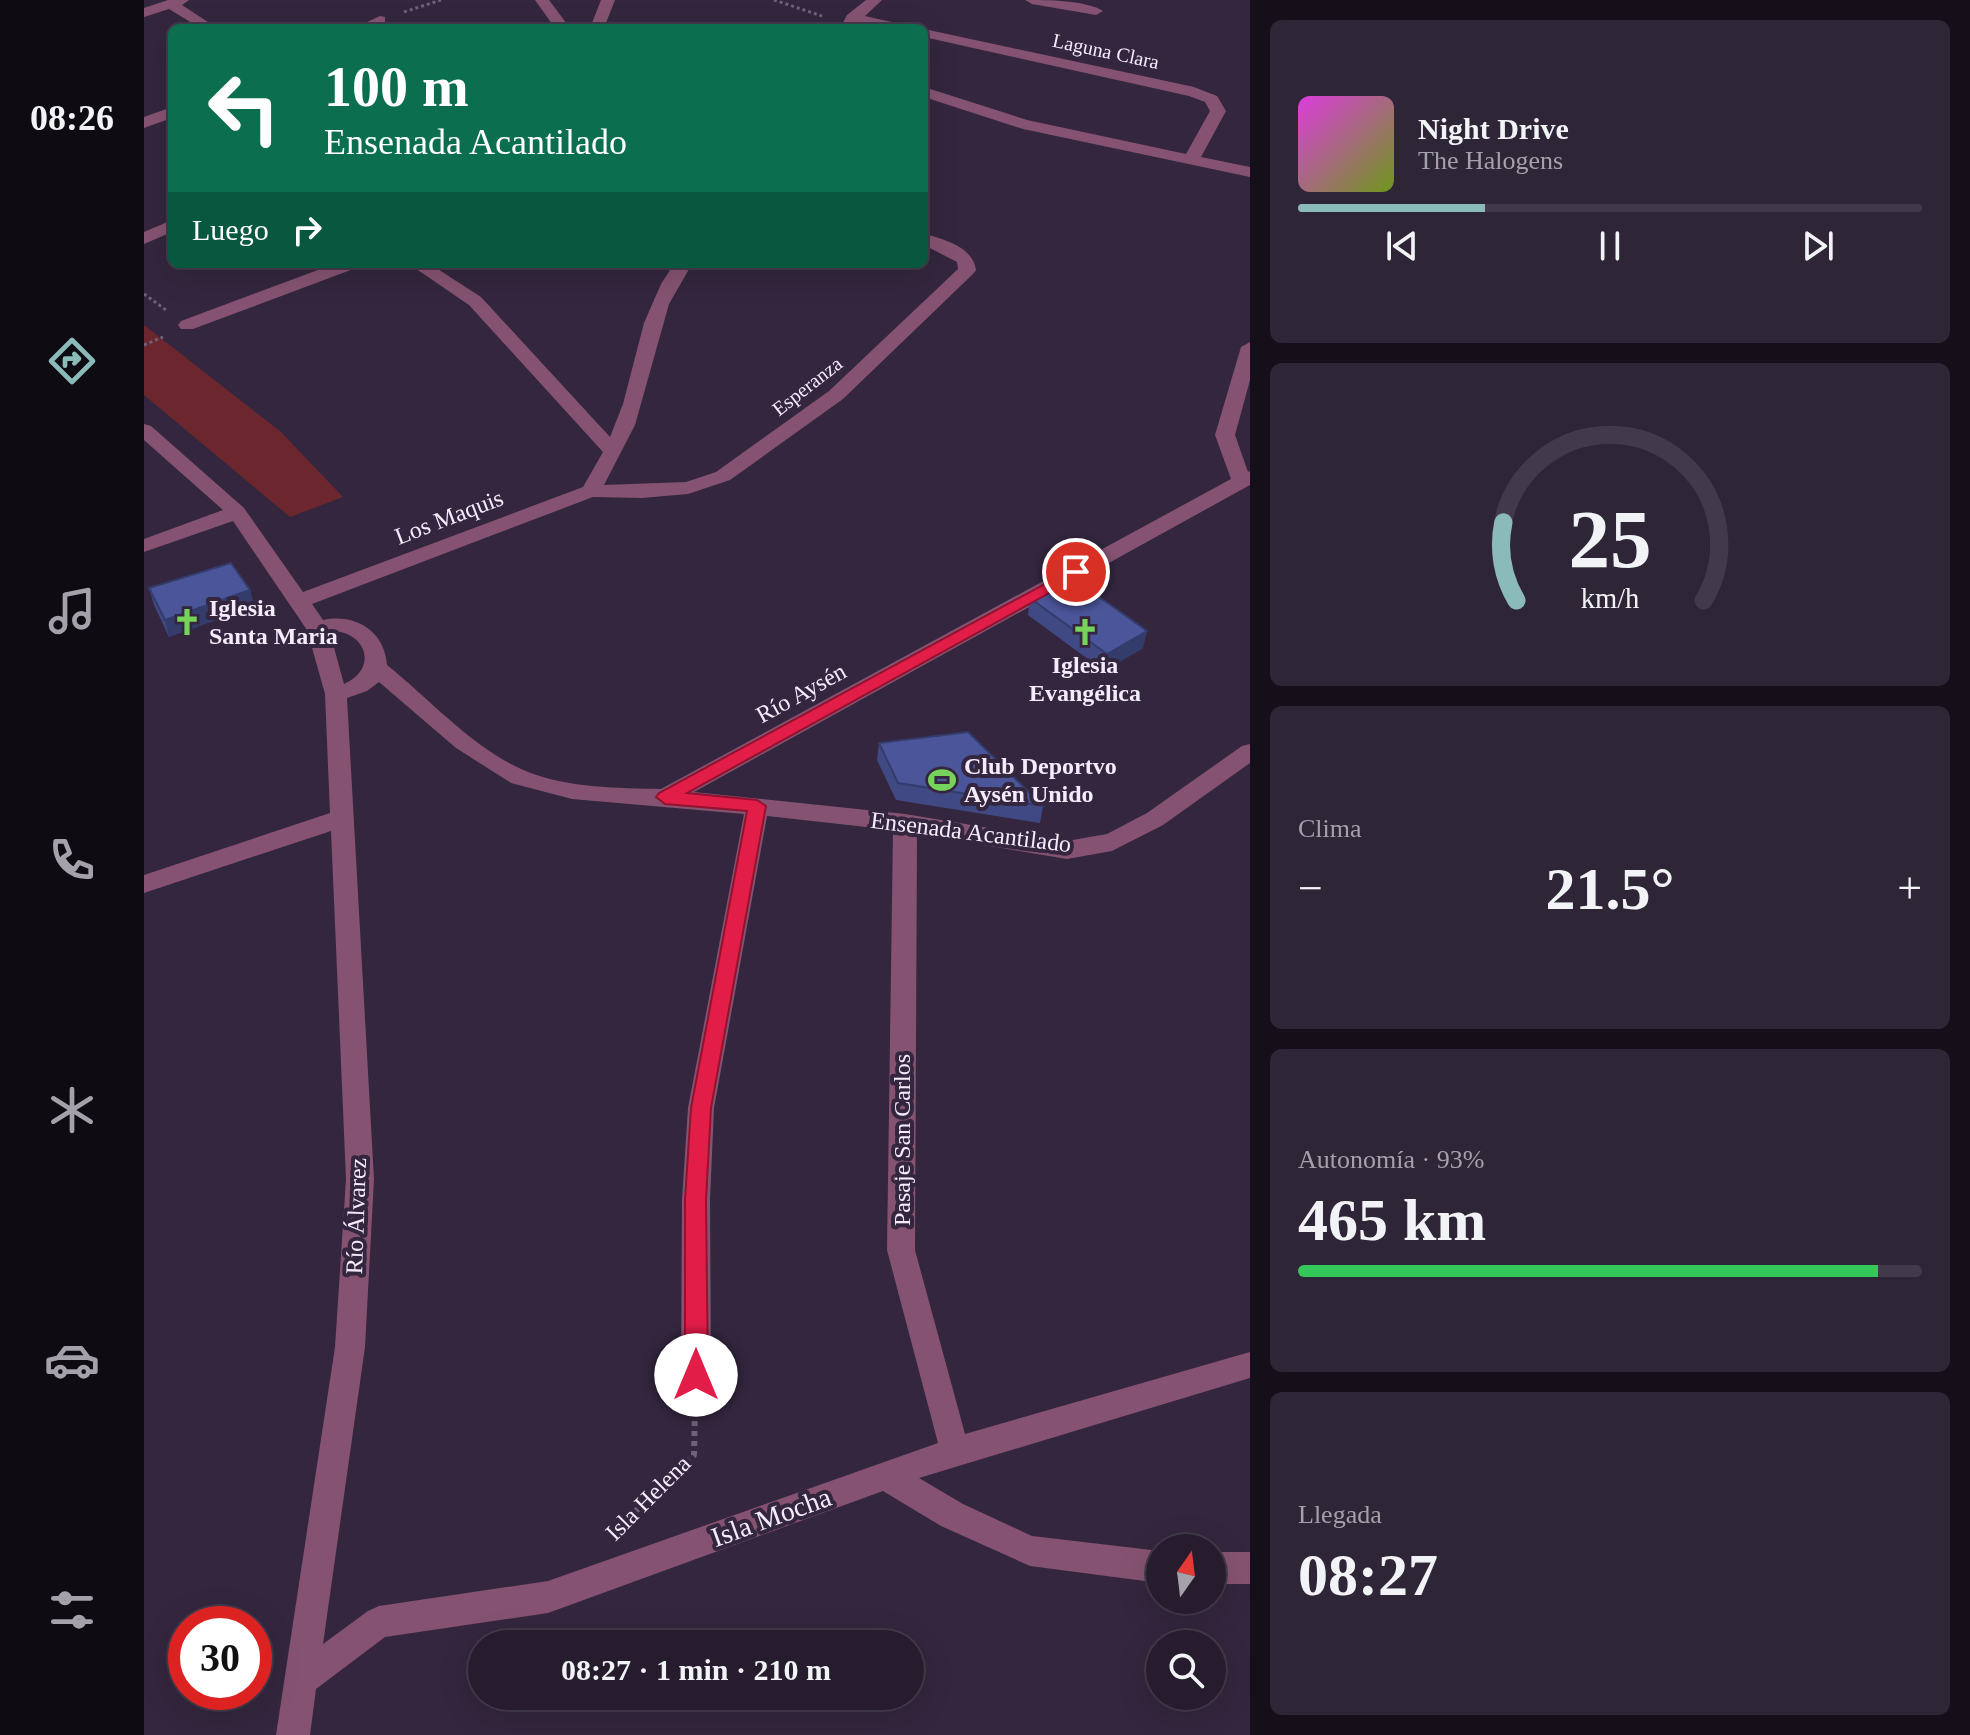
<!DOCTYPE html>
<html lang="es">
<meta charset="utf-8">
<style>
:root{--surface:#261c2e;--page:#2e2536;--text:#f1f3f6;--muted:#a4a1aa;--line:#423a4a;--accent:#8bbbb9}
body{margin:0;font-family:"Times New Roman",serif;background:var(--page);color:var(--text);height:100vh;display:flex;flex-direction:column;font-size:30px;white-space:nowrap}
*{box-sizing:border-box;margin:0}
p{font-size:26px;color:var(--muted)}
.icon{flex:none;width:44px;height:44px;fill:none;stroke:currentColor;stroke-width:2;stroke-linecap:round;stroke-linejoin:round}
.map{position:relative;flex:1;overflow:hidden}
.details{display:flex;flex-direction:column;gap:20px;padding:20px;background:#150f19;width:720px}
.details>*{flex:none}
.hud{position:absolute;left:24px;top:24px;width:760px;height:244px;border-radius:12px;box-shadow:0 8px 32px #0002,0 0 0 2px var(--line);background:#0b6e4f;color:#fff;overflow:hidden}
.needle{width:52px;rotate:14deg}
.tools{position:absolute;left:1002px;top:1534px;display:grid;gap:16px}
.tools a{display:grid;place-items:center;width:80px;height:80px;border-radius:50%;background:var(--surface);box-shadow:0 8px 32px #0002,0 0 0 2px var(--line);font-size:40px}
.speed{position:absolute;left:24px;top:1606px;display:flex;gap:16px;font-size:40px;font-weight:700;text-align:center}
.speed>*{display:grid;place-content:center;width:104px;height:104px;border-radius:50%;background:var(--surface);box-shadow:0 8px 32px #0002,0 0 0 2px var(--line);line-height:1}
.speed .limit{border:12px solid #d22;background:#fff;color:#111}
.pin{position:absolute;display:grid;place-items:center;width:68px;height:68px;color:#fff;margin:-34px;border:4px solid #fff;border-radius:50%;box-shadow:0 2px 8px #0007}
.me{position:absolute;width:88px;margin:-44px;rotate:0deg;stroke-linejoin:round;filter:drop-shadow(0 0 6px #0008)}
.turn{display:flex;align-items:center;gap:28px;height:168px;padding:0 24px;font-size:36px}
.turn .icon{width:104px;height:104px;stroke-width:2.5}
.turn b{display:block;font-size:56px;line-height:68px}
.then{display:flex;align-items:center;height:76px;padding:0 24px;background:#0003;gap:16px;font-size:30px}
.big{font-size:60px;font-weight:600;line-height:1.1}
.details .card{flex:1;display:flex;flex-direction:column;justify-content:center;gap:12px;min-width:0;padding:0 28px;border-radius:12px;background:var(--page)}
.details .dial{align-items:center;gap:0}
.dial svg{height:208px;overflow:visible;fill:none;stroke:var(--line);stroke-width:7;stroke-linecap:round;text-anchor:middle}
.dial text{fill:var(--text);stroke:none}
.song{display:flex;align-items:center;gap:24px}
.cover{width:96px;height:96px;border-radius:12px;background:linear-gradient(135deg,hsl(300 70% 55%),hsl(80 70% 35%))}
.played{height:8px;border-radius:4px;background:linear-gradient(90deg,var(--accent) 30%,var(--line) 30%)}
.keys{display:flex;justify-content:space-around;direction:ltr}
.heat{display:flex;justify-content:space-between;align-items:center;font-size:44px;direction:ltr}
.charge{height:12px;border-radius:6px;background:linear-gradient(90deg,#34c759 93%,var(--line) 0)}
.trip{position:absolute;left:324px;top:1630px;width:456px;height:80px;border-radius:40px;background:var(--surface);box-shadow:0 8px 32px #0002,0 0 0 2px var(--line);font-weight:600;line-height:80px;text-align:center}
main{display:flex;flex:1;min-height:0}
.tab-bar{display:flex;flex-direction:column;width:144px;justify-content:space-around;align-items:center;background:#0f0b12;color:var(--muted)}
.tab-bar .icon{width:56px;height:56px}
.tab-bar .current{color:var(--accent)}
.tab-bar b{font-size:36px;color:var(--text)}
.map>svg:first-child{display:block}
</style>
<main>
<nav class="tab-bar">
<b>08:26</b>
<svg class="icon current" aria-label="directions" viewBox="0 0 24 24"><path d="M12 3l9 9-9 9-9-9zM9 14v-3h6M13 9l2 2-2 2"/></svg>
<svg class="icon" aria-label="music" viewBox="0 0 24 24"><path d="M9 18V5l10-2v13"/><circle cx="6" cy="18" r="3"/><circle cx="16" cy="16" r="3"/></svg>
<svg class="icon" aria-label="phone" viewBox="0 0 24 24"><path d="M5 4h4l2 5-3 2q2 4 5 5l2-3 5 2v4C11 20 4 13 5 4z"/></svg>
<svg class="icon" aria-label="climate" viewBox="0 0 24 24"><path d="M12 3v18M4 7l16 10M4 17L20 7"/></svg>
<svg class="icon" aria-label="car" viewBox="0 0 24 24"><path d="M5 17H2v-5l4-1 3-4h7l3 4 3 1v5h-3M9 17h6M6 11h13"/><circle cx="7" cy="17" r="2"/><circle cx="17" cy="17" r="2"/></svg>
<svg class="icon" aria-label="filters" viewBox="0 0 24 24"><path d="M4 7h16M4 17h16"/><circle cx="9" cy="7" r="2"/><circle cx="15" cy="17" r="2"/></svg>
</nav>
<div class="map">
<svg width="1106" height="1735" viewBox="0 0 1106 1735">
<rect width="100%" height="100%" fill="#33263e"/>
<path fill="#6c272e" d="M0,325l137,107 62,65 -53,20 -146,-122z"/>
<g fill="none" stroke-linecap="round" stroke-linejoin="round">
<g stroke="#6d6277" stroke-width="3" stroke-dasharray="3 3" stroke-linecap="butt">
<path d="M630,0l48,16"/>
<path d="M260,12l37,-12"/>
<path d="M0,294l22,16"/>
<path d="M0,345l19,-8"/>
</g>
<path stroke="#6d6277" stroke-width="6" stroke-dasharray="5 5" stroke-linecap="butt" d="M470,1532l80,-77 1,-47"/>
<g fill="#855371" fill-rule="evenodd">
<path d="M24,0h21l-7,5 35,23h-17l-31,-19 -25,8v-9z"/>
<path d="M391,0h14l21,28h-15z"/>
<path d="M457,0h14l-11,28h-14z"/>
<path d="M722,0h16l-17,16 40,9 2,3h-28l-22,-4 -5,4h-12l7,-13z"/>
<path d="M881,0c23,0 60,0 78,11l-7,4 -64,-11z"/>
<path d="M236,16l5,1v6l-11,5h-20z"/>
<path d="M780,29l270,58 23,9 9,15 -25,46 49,10v10l-227,-48 -99,-32v-10l103,33 159,34 24,-43 -5,-9 -16,-6 -265,-59z"/>
<path d="M28,107v11l-28,10v-11z"/>
<path d="M28,220v12l-28,12v-12z"/>
<path d="M780,234c20,5 49,13 52,36l-3,4 -130,125 -113,81 -42,14 -46,4 -49,-1 -281,107 11,16c32,-7 62,11 64,45 45,36 87,85 141,107 41,16 90,16 133,17l570,-310 -16,-44 26,-88 9,-5v38l-15,55 13,37 2,-1v14l-556,307 211,22 162,27 40,-7 40,-21 95,-67 8,-2v19l-87,62 -51,26 -45,8 -150,-25 -2,416 50,184 285,-82v26l-331,100 44,26 69,32 128,15v32l-130,-17 -89,-40 -58,-35 -335,122 -163,24 -69,52 -6,46h-34l59,-388 11,-168 -15,-348 -187,62v-18l186,-62 -5,-119 -18,-64 -74,-109 -89,31v-13l79,-29 -79,-70v-16l7,2 93,82 59,84 280,-105 20,-35 -134,-147 -60,-41h21l51,33 129,140 13,-33 21,-81 17,-39 13,-20h18l-23,40 -34,121 -31,60 82,-3 30,-10 113,-81 129,-122 -1,-7 -33,-17zM197,632c30,8 32,40 3,52l-14,-51zM235,682l77,66 55,35 61,16 172,15 -56,294 -6,92 -1,175 5,10 10,4 10,-4 5,-10 -1,-175 4,-92 53,-292 126,14 -6,420 51,193 -390,138 -169,25 -11,5 -45,33 42,-297 9,-168 -27,-481 20,-7z"/>
<path d="M190,264h25l-3,4 -163,61h-12l-3,-4 3,-4z"/>
<rect x="1068" y="1552" width="38" height="32"/>
</g>
</g>
<g fill="#404984">
<path d="M5,588l101,2 4,16 -85,31 -15,-32z"/>
<path d="M886,598l113,50 -39,23 -76,-56z"/>
<path d="M735,743l164,63 -3,17 -144,-23 -19,-40z"/>
</g>
<g fill="#343c6c">
<path d="M106,590l4,16 -85,31 -4,-17z"/>
<path d="M1003,631l-4,17 -39,23 3,-17z"/>
</g>
<g fill="#4b559a" stroke="#343c6c" stroke-width="2">
<path d="M87,563l19,27 -85,30 -16,-32z"/>
<path d="M926,576l77,55 -40,23 -77,-56z"/>
<path d="M824,732l75,74 -145,-23 -19,-40z"/>
</g>
<path fill="#e11d48" stroke="#92132f" stroke-width="2" d="M932,567l6,1v7l-395,218 70,7 9,6 -55,302 -5,92 2,175 -4,7 -8,3 -8,-3 -3,-7v-175l6,-92 56,-297 -82,-7 -9,-7 3,-4z"/>
<defs>
<g id="church-bare" transform="scale(2.16)"><path d="M-1.2-6h2.4v3.5h3.3v2.4h-3.3V6h-2.4V-.1h-3.3v-2.4h3.3Z" fill="#76d25a" stroke="#33263e" stroke-width="2.5" paint-order="stroke"/></g>
<g id="stadium-bare" transform="scale(2.16)"><path d="M0-5a6.5 5 0 1 0 0 10a6.5 5 0 1 0 0-10ZM-3.5-1.8h7v3.6h-7Z" fill="#76d25a" stroke="#33263e" stroke-width="2.5" paint-order="stroke"/></g>
</defs>
<g fill-rule="evenodd">
<use href="#church-bare" x="43" y="622"/>
<use href="#church-bare" x="941" y="632"/>
<use href="#stadium-bare" x="798" y="780"/>
</g>
<g text-anchor="middle" dominant-baseline="central" stroke-width="8" stroke-linejoin="round" paint-order="stroke">
<g font-size="20" fill="#f4ecfc" stroke="#33263e">
<text transform="translate(962 51) rotate(12)">Laguna Clara</text>
<text transform="translate(663 386) rotate(-38)">Esperanza</text>
</g>
<g font-size="24" fill="#f4ecfc" stroke="#33263e">
<text transform="translate(305 517) rotate(-21)">Los Maquis</text>
<text transform="translate(657 693) rotate(-29)">Río Aysén</text>
<text transform="translate(827 832) rotate(7)">Ensenada Acantilado</text>
<text transform="translate(758 1140) rotate(-90)">Pasaje San Carlos</text>
<text transform="translate(212 1216) rotate(-88)">Río Álvarez</text>
<text transform="translate(504 1498) rotate(-45)">Isla Helena</text>
</g>
<g font-size="24" font-weight="bold" fill="#f4ecfc" stroke="#33263e" text-anchor="start">
<text x="65" y="608">Iglesia<tspan x="65" dy="28">Santa Maria</tspan></text>
<text x="941" y="665" text-anchor="middle">Iglesia<tspan x="941" dy="28">Evangélica</tspan></text>
<text x="820" y="766">Club Deportvo<tspan x="820" dy="28">Aysén Unido</tspan></text>
</g>
<g font-size="28" fill="#f4ecfc" stroke="#33263e">
<text transform="translate(627 1517) rotate(-20)">Isla Mocha</text>
</g>
</g>
</svg>
<div class="tools">
<a><svg class="needle" viewBox="-14 -14 28 28"><path d="M0-13l5 13h-10z" fill="#e53935"/><path d="M0 13l5-13h-10z" fill="#a4a1aa"/></svg></a>
<a><svg class="icon" aria-label="search" viewBox="0 0 24 24"><circle cx="10" cy="10" r="6"/><path d="M15 15l6 6"/></svg></a>
</div>
<div class="speed"><div class="limit">30</div></div>
<div class="pin" style="left:932px;top:572px;background:#d93025"><svg class="icon" aria-label="arrive" viewBox="0 0 24 24"><path d="M6 21V4h12l-3 4 3 4H6"/></svg></div>
<svg class="me" style="left:552px;top:1375px" viewBox="-20 -20 40 40"><circle r="19" fill="#fff"/><path d="M0-13L10 11 0 6-10 11z" fill="#e11d48"/></svg>
<div class="trip">08:27 · 1 min · 210 m</div>
<div class="hud">
<div class="turn"><svg class="icon" aria-label="left" viewBox="0 0 24 24"><path d="M17 20v-9H6M10 6l-5 5 5 5"/></svg><div><b>100 m</b>Ensenada Acantilado</div></div>
<div class="then">Luego<svg class="icon" aria-label="right" viewBox="0 0 24 24"><path d="M7 20v-9h11M14 6l5 5-5 5"/></svg></div>
</div>
</div>
<section class="details">
<div class="card">
<div class="song"><i class="cover"></i><div><b>Night Drive</b><p>The Halogens</p></div></div>
<div class="played"></div>
<div class="keys"><svg class="icon" aria-label="previous" viewBox="0 0 24 24"><path d="M18 5L8 12l10 7zM5 5v14"/></svg><svg class="icon" aria-label="pause" viewBox="0 0 24 24"><path d="M8 5v14M16 5v14"/></svg><svg class="icon" aria-label="next" viewBox="0 0 24 24"><path d="M6 5l10 7-10 7zM19 5v14"/></svg></div>
</div>
<div class="card dial"><svg viewBox="0 0 100 80">
<path d="M14 69A42 42 0 1 1 86 69"/>
<path d="M14 69A42 42 0 0 1 9 39" stroke="#8bbbb9"/>
<text x="50" y="56" font-size="32" font-weight="700">25</text>
<text x="50" y="72" font-size="11">km/h</text>
</svg></div>
<div class="card"><p>Clima</p>
<div class="heat"><a>−</a><b class="big">21.5°</b><a>+</a></div>
</div>
<div class="card"><p>Autonomía · 93%</p><b class="big">465 km</b><div class="charge"></div></div>
<div class="card"><p>Llegada</p><b class="big">08:27</b></div>
</section>
</main>
